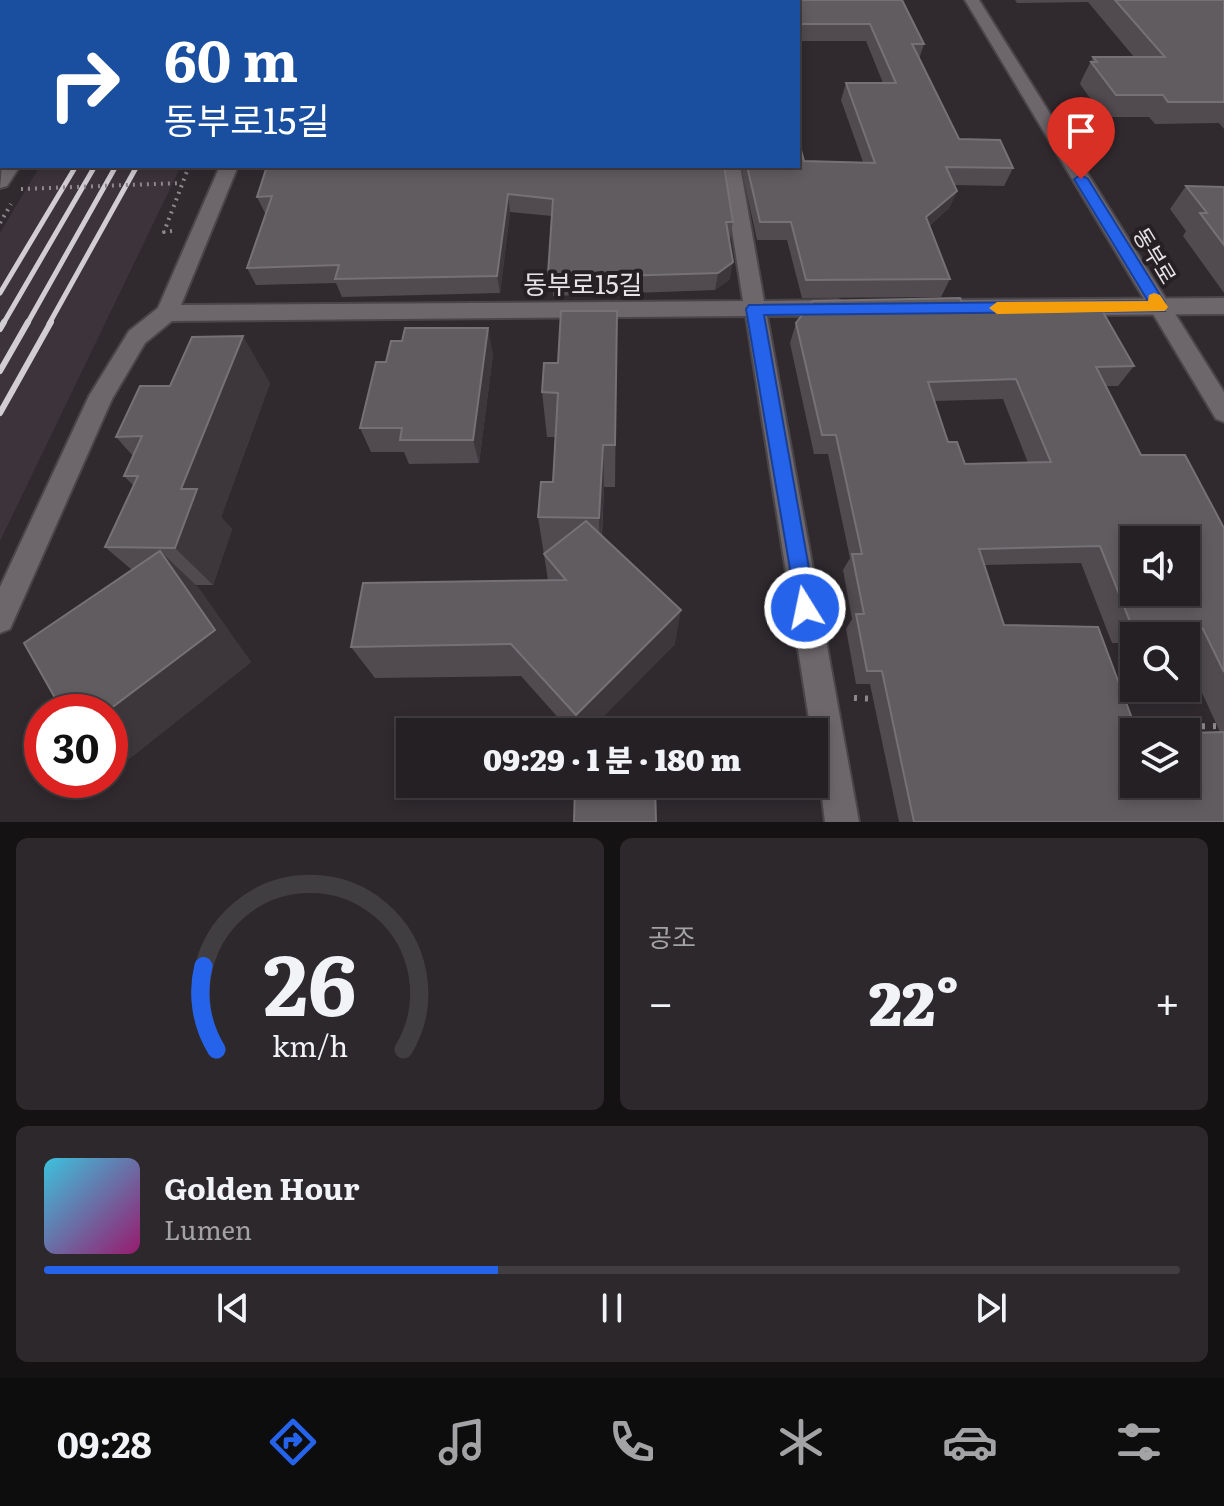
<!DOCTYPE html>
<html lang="ko">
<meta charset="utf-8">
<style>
:root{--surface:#242023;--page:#2c282b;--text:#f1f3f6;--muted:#a3a3a6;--line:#413e41;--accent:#2563eb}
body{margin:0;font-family:Literata,"Noto Sans KR",serif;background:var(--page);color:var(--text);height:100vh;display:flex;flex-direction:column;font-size:30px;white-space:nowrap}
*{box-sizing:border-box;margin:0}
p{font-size:26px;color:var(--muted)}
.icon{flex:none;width:44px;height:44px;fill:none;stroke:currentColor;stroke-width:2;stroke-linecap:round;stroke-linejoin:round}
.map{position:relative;height:822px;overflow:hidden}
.details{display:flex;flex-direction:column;gap:16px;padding:16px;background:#141213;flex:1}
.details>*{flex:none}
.top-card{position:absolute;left:0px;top:0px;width:800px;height:168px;box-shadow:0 4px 12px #0003,0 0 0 2px var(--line);background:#1a4fa0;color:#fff;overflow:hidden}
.fabs{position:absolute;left:1120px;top:526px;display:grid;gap:16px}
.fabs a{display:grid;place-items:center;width:80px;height:80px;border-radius:0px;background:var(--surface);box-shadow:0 4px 12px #0003,0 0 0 2px var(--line);font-size:40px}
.speed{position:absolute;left:24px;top:694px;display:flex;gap:16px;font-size:40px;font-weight:700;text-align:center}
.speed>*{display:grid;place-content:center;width:104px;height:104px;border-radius:50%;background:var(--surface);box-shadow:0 4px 12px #0003,0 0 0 2px var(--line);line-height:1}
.speed .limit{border:12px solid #d22;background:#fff;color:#111}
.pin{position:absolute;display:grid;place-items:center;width:68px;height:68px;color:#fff;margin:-82px -34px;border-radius:50% 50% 50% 0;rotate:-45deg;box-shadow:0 0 8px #0007}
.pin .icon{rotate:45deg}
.me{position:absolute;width:88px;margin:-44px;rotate:350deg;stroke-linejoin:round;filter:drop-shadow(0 0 6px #0008)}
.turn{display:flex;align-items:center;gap:28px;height:168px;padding:0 32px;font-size:36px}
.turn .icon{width:104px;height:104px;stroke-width:2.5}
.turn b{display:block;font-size:56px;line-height:68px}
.big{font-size:60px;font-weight:800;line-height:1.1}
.details .card{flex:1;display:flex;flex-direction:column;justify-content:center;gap:12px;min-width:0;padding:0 28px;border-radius:12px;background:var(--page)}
.details .dial{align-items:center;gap:0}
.dial svg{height:208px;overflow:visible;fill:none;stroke:var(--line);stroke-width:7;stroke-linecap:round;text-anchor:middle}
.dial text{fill:var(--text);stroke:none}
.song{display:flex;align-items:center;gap:24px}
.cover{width:96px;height:96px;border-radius:12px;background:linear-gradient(135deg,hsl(190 70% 55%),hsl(320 70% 35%))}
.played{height:8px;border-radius:4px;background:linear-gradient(90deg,var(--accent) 40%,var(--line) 40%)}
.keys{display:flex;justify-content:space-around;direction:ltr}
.heat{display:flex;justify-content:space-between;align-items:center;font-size:44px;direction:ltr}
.details .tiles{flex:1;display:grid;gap:16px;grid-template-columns:1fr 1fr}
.card:last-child{grid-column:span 2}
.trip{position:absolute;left:396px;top:718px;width:432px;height:80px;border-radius:0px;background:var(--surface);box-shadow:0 4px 12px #0003,0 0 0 2px var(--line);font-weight:800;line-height:80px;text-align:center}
.dock{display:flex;height:128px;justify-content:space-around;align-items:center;background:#0e0d0e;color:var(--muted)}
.dock .icon{width:56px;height:56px}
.dock .selected{color:var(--accent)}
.dock b{font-size:36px;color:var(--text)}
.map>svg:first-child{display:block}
</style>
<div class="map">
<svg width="1224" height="822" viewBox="0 0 1224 822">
<rect width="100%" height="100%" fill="#302a2f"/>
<path fill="#3d333b" d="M40,166h141l-181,375v-308z"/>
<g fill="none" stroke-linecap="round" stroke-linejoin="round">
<g stroke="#494548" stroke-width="4">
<g id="street">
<path d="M114,0h15l-16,2z"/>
<path d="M2,166h18l-13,20 -7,2z"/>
<path d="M220,166h18l-57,139 562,-4 -21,-135h18l24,135 74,-1 8,3 3,5 -3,5 -8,3h-71l92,506h-34l-11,-90h-3l-65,-416 -574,5 -27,22 -33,56 -102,230 -10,4v-46l89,-191 40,-65 29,-23z"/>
<path d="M1224,298v16l-294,2 -8,-3 -3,-5 3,-5 8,-3z"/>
</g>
</g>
<g stroke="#494548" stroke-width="4">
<path id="secondary" d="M965,0h14l245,392v30l-8,-3z"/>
</g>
<g stroke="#8d888c" stroke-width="4" stroke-dasharray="2 5" stroke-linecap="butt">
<path d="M0,223l11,-19"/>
<path d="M172,231l-8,1 25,-66"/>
</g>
<g stroke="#8d888c" stroke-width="6" stroke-dasharray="3 8" stroke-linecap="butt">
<path d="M854,698l26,1"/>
<path d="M1158,727l66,-1"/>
</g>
<use href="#street" fill="#6d666b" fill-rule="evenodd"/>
<use href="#secondary" fill="#6d666b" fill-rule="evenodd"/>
<g stroke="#d2cdd1" stroke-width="5">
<path d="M0,293l76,-127"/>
<path d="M3,324l92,-158"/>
<path d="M27,324l89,-158"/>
<path d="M49,324l88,-158"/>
</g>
<g stroke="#d2cdd1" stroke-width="6">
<path d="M0,329l4,-7"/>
<path d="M0,371l28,-49"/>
<path d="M0,413l51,-91"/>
</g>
<path stroke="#8d888c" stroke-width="4" stroke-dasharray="2 5" stroke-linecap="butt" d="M21,189l161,-6"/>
</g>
<g fill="#514b50" fill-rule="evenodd">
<path d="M902,0l22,44 -5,15 40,80 54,29 -9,18 -50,-1 3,6 -8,17 -20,18 21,53 -9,18 -139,1 -15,-58h-30l-16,-74h57l6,-5 59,1 -22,-62 5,-17h37l-17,-42h-68v-39z"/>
<path d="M1015,0h209v129l-5,-6 -64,1 -6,-7h-46l-23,-33 2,-5 11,-22h41l-46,-55 -71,1z"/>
<path d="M724,166l9,56 -3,18h-1l1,39 -15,11 -162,6v-4h-4l-1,-18 4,-58 -42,-4 -10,81 -158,4 -6,-14 -80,2 -9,-17 19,-53 -9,-18z"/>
<path d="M1186,186l38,1v106l-41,-57 3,-5 -16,-22z"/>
<path d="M617,311l-2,176h-11l-2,49 73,108 -87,88h-17l-50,-56 -146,2 -24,-31 197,-67 -10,-63 15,-35 2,-45h-8l-5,-45z"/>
<path d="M796,323l338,43 -16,20h-12l35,69 83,73v294h-325l-29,-138h-14l-10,-55 6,-10 -9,-49 7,-12 -22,-104h-14l-24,-111zM1003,399l25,64 -63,1 -17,-22 -14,-41zM1081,563l31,80h22v-7h52v22l34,74 -86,52 -130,-159 -20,-60z"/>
<path d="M493,354l-14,109 -70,1 -5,-12h-33l-11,-24 26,-66z"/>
<path d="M270,383l-49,134 11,12 -19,56h-18l56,77 -122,97 -19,-8v-39l22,-142 -27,-23 29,-61 -10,-10 9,-20 -17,-19 54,-51z"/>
</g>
<g fill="#3d373c">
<path d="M39,0h61l-1,2h-61z"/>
<path d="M2,43v87l-2,3v-87z"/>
<path d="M957,191l-8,17 -31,27 8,-18z"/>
<path d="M508,194l2,18 -10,81 -3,-17z"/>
<path d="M733,262l-3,17 -15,11 3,-17z"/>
<path d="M488,328l5,26 -14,109 -6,-23z"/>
<path d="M243,336l27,47 -49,134 11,12 -19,56 -38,-37 6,-59z"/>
<path d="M603,445l1,42 -4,70 -1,-39z"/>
<path d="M160,551l39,37 52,74 -122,97 -19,-8v-39h-4z"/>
<path d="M681,610l-6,34 -87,88h-10l-2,-17z"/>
</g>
<g fill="#615c60" stroke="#767175" stroke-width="2" fill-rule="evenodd">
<path d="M0,0h39l-1,2h-36v41l-2,3z"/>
<path d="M350,0h552l22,44h-12l47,95 41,1 13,28 -67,-1 11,24 -31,26 24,62 -144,1 -15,-58h-31l-13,-56h51v-27l6,22 71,2 -29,-80h50l-26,-59h-72v-22h-449z"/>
<path d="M1115,0h109v102h-56l-5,-7h-47l-25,-33h6l-4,-5h72z"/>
<path d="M267,166h457l9,56h-7l7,40 -15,11 -166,5v-4h-4l5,-75 -45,-5 -11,82 -162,3 4,-14 -92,3 25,-72 -15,1z"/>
<path d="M1186,186l38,1v58l-24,-32h7z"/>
<path d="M960,298l5,12 135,-3 34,59 -38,1 45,88h44l39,73v144l-21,-43h-70l-33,-83 -121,3 25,76 94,2 35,94h25l5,11h-29v52h52v-51l38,-1v90h-310l-32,-151h-15l-11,-57h8l-12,-60h10l-26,-119h-14l-26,-112 17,-22zM1016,379l35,83 -86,2 -8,-22h-9l-20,-60zM1134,540h52v52h-52z"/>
<path d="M561,311h56l-2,134h-12l-4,73 -61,-1 3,-35h12l5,-89 -16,-1 2,-29h14z"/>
<path d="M405,328h83l-15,112h-73l2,-12h-42l16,-66h10l5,-21h11z"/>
<path d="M243,336l-62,153h16l-22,59 -70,-1 33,-71h-14l18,-40 -26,1 24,-51h30l22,-49z"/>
<path d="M586,521l95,89 -105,105 -65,-71 -160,3 12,-64 203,-3 -22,-26z"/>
<path d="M160,551l55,79 -109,82h-43l-39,-69z"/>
<path d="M575,786h80l1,36h-82z"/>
</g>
<path fill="#2563eb" stroke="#184099" stroke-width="2" d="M1081,175l7,4 77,124v8l-401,4 52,293 -3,8 -8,3 -7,-3 -52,-307 3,-4 399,-4 -74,-122z"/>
<path fill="#f59e0b" d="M1154,293l6,2 8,12 -3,4 -168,3 -8,-6 8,-6 151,-1 1,-6z"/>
<g text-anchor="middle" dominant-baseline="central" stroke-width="8" stroke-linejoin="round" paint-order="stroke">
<g font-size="22" fill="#e6e2e5" stroke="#262025">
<text transform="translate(1156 255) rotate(59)">동부로</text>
</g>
<g font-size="26" fill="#e6e2e5" stroke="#262025">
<text x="583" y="282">동부로15길</text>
</g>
</g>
</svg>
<div class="fabs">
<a><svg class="icon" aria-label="sound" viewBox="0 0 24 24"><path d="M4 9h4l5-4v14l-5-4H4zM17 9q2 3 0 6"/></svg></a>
<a><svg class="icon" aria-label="search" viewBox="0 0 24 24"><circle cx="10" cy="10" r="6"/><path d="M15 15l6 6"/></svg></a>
<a><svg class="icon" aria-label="layers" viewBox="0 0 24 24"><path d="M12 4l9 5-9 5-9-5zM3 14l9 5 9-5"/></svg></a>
</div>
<div class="speed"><div class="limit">30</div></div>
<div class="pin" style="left:1081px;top:179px;background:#d93025"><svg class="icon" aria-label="arrive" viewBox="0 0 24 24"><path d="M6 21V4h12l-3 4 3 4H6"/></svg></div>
<svg class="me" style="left:805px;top:608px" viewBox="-20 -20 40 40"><circle r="17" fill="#2563eb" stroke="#fff" stroke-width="3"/><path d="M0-11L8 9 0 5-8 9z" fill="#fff"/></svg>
<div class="trip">09:29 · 1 분 · 180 m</div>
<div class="top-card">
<div class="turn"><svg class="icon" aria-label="right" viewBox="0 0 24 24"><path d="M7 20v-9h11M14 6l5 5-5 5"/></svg><div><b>60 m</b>동부로15길</div></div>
</div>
</div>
<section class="details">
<div class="tiles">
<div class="card dial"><svg viewBox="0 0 100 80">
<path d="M14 69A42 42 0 1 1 86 69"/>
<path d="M14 69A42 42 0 0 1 9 37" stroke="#2563eb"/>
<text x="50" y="56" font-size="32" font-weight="700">26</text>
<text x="50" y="72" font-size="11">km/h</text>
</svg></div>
<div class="card"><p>공조</p>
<div class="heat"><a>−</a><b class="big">22°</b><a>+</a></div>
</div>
<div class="card">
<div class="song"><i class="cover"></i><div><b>Golden Hour</b><p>Lumen</p></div></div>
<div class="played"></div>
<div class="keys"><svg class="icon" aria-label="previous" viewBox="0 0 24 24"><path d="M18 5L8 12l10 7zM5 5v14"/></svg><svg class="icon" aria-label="pause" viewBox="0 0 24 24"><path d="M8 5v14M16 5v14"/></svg><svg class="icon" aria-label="next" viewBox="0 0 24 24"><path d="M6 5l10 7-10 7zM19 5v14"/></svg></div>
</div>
</div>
</section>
<nav class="dock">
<b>09:28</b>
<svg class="icon selected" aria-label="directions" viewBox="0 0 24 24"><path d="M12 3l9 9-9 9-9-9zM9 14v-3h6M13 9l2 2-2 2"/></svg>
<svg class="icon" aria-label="music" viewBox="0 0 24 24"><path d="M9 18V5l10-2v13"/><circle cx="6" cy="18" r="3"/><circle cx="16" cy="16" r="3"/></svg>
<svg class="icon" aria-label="phone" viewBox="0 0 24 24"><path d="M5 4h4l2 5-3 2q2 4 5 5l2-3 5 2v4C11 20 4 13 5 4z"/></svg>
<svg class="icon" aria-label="climate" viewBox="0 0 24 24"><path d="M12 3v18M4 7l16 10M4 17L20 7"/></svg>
<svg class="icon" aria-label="car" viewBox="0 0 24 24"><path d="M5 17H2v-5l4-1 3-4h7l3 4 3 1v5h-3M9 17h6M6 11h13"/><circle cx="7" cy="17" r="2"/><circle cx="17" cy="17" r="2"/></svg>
<svg class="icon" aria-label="filters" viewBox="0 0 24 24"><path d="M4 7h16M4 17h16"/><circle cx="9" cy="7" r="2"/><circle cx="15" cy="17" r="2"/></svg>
</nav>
